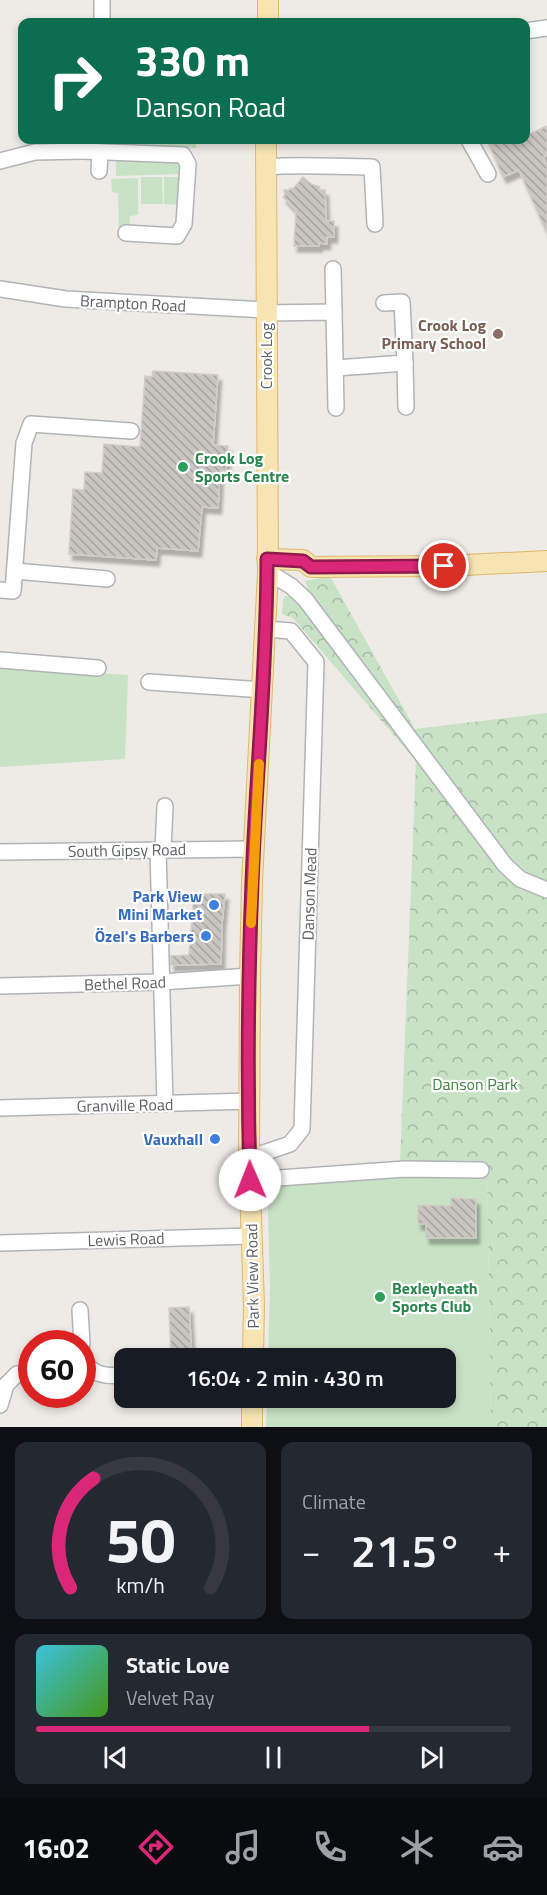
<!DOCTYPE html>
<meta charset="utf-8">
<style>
:root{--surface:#171b24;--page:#242831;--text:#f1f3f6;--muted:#9ea1a6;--line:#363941;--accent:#db2777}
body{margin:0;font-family:"Titillium Web",sans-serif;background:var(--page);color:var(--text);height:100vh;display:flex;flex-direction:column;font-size:22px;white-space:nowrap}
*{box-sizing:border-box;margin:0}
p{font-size:20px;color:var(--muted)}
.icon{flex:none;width:33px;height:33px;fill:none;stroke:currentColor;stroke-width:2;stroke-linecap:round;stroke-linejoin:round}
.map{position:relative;height:1427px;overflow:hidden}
.sheet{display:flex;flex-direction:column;gap:15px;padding:15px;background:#0d0f14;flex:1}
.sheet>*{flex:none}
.guide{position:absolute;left:18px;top:18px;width:512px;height:126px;border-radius:12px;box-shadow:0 3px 9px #0003;background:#0b6e4f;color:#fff;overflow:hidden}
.speed{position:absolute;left:18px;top:1330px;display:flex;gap:12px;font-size:30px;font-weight:700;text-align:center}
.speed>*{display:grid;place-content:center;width:78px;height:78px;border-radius:50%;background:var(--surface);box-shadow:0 3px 9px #0003;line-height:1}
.speed .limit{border:9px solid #d22;background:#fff;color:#111}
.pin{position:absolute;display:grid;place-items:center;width:51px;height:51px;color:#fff;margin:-26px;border:3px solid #fff;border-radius:50%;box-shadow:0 2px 6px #0007}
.me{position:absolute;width:66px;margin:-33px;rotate:359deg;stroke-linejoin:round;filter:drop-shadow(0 0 4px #0008)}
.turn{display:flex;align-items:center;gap:21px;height:126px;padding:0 18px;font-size:27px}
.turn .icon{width:78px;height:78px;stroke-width:2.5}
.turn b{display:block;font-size:42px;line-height:51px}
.big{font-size:45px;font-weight:600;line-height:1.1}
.sheet .widget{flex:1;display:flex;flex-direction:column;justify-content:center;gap:9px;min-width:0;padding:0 21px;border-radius:12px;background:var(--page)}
.sheet .dial{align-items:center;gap:0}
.dial svg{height:156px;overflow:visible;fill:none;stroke:var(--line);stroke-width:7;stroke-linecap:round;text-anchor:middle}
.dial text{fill:var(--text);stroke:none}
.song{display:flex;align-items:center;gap:18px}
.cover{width:72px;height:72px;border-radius:9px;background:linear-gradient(135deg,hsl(190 70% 55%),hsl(100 70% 35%))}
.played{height:6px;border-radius:3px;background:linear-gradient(90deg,var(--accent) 70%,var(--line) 70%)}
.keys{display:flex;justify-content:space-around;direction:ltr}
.heat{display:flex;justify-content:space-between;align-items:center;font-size:33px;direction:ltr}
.sheet .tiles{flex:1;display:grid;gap:15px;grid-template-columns:1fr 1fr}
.widget:last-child{grid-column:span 2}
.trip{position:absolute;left:114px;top:1348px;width:342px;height:60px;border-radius:12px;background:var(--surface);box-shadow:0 3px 9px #0003;font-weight:600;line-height:60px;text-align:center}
.menu{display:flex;height:96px;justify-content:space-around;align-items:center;background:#090b0e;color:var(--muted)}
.menu .icon{width:42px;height:42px}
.menu .on{color:var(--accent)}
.menu b{font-size:27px;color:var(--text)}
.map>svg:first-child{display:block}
</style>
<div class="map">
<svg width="547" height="1427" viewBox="0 0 547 1427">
<defs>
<pattern id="park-crowns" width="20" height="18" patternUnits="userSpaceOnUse" patternTransform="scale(1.5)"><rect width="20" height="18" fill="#c8e2c5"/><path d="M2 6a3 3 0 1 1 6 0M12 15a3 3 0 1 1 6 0" fill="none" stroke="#a6bba4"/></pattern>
<pattern id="building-back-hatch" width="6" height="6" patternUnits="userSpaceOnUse" patternTransform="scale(1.5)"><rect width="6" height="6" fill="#c9c6c2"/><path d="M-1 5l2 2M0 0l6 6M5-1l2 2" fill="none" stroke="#a6a4a1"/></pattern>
<filter id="shadow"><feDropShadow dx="3.5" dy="6" stdDeviation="1.5" flood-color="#0004"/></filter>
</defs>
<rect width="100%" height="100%" fill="#eeebe6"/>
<g fill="#c8e2c5">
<path d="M106,140h91l-1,8h-80v-4l-8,-1z"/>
<path d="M116,158h58l7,5 1,11 -66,2z"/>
<path d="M141,177h21l1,27h-22z"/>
<path d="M164,177h17v28l-17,-1z"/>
<path d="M138,178v37l-8,1v10l-11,8 -1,-41 -6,-1 -1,-13z"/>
<path d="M0,667l128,8 -3,84 -125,8z"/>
<path d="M487,1160l4,267h-225l1,-29h179v-39h-178l2,-72 -3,-112 133,-13z"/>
</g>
<path fill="url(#park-crowns)" d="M330,576l85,153 132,-16v714h-56l-4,-267 -87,2 16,-401 -123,-143 -11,-4 1,-13 2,-5 8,1 15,-9 -3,-7z"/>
<g fill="url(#building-back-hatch)" stroke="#d2ccc5" stroke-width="1.5" filter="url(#shadow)">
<path d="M547,126v29l-4,2 4,9v68l-28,-64 -16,7 -16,-37h38v-4z"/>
<path d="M303,177l8,7 9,3 -1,3h6l1,31h8v16h-7v7l-8,-1v3h-25l2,-36 -13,-13 2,-2 -1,-5h5l2,-2 2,1z"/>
<path d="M153,371l65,4 -5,70 15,1 -2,25h-6l-2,37 -16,-1 -4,44 -41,-3 -1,12 -87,-6 4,-65 11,1 1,-18 17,1 2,-29 36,3 5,-71 7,1z"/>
<path d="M194,894h31l-3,30 -1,40 -50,1v-9l18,-1z"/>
<path d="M451,1198l25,1v39h-50v-14h-8v-19l33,1z"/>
<path d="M189,1307l3,52h-21l-2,-51z"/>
</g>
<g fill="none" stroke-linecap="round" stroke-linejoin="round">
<g stroke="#b1b3b6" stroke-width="18">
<g id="minor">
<path d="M102,22v-22"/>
<path d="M525,31l22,-3"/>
<path d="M469,140l19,34"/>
<path d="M82,151l101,4 5,9 -4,60 -7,12 -51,-3"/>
<path d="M0,161l35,-9 47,-1 9,-11"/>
<path d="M266,167c36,-3 71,0 106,0l3,57"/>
<path d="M99,171l1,-19"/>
<path d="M333,269l1,43"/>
<path d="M0,289l66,10 200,11"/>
<path d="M266,313l68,-1 2,96"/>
<path d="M405,363l1,44"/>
<path d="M336,368l69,-5 -3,-61 -18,1"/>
<path d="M15,571l92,8"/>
<path d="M268,572l23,14 14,13 200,266 15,14 27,11"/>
<path d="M0,590l13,1 11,-148 7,-19 100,7"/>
<path d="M0,660l98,8"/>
<path d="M149,682l113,8"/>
<path d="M158,850l7,254"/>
<path d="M163,850l2,-44"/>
<path d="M0,852l254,-3"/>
<path d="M0,986l161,-4 89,-6"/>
<path d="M0,1108l250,-7"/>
<path d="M249,1158l41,-14 12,-15 14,-467 -25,-31 -25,-2"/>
<path d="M250,1180l155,-11 76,1"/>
<path d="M0,1243l252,-7"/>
<path d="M80,1310l2,34"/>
<path d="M82,1353c5,22 23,24 42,22"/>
<path d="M0,1405l6,-20 11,-11"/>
</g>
</g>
<g stroke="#e1b66b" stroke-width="22">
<g id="major">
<path d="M268,0v22"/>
<path d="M267,559l36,1 8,7 133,-1 103,-5"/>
<path d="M253,1359l1,-54 -5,-147 1,-182 2,-94 16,-310 -2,-432"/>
<path d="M252,1427v-29"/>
</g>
</g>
<use href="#minor" stroke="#fff" stroke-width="15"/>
<use href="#major" stroke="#f6e5b3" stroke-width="20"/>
</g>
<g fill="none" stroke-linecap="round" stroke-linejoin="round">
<g stroke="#8e194d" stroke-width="15">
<path id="route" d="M250,1180c-3,-99 -2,-198 2,-297 4,-108 15,-216 15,-324l36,2 8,6 133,-1"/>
</g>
<use href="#route" stroke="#db2777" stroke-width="10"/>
<path stroke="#f59e0b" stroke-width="10" d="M251,923l8,-159"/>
</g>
<circle fill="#8d6e63" stroke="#fff" stroke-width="2" cx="498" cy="334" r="6"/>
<g fill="#2e9e5b" stroke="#fff" stroke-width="2">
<circle cx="183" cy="467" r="6"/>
<circle cx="380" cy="1297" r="6"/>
</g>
<g fill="#3f7fe0" stroke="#fff" stroke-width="2">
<circle cx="214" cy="905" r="6"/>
<circle cx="206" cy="936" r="6"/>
<circle cx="215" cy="1139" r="6"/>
</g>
<g text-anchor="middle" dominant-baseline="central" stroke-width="4.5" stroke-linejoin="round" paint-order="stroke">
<g font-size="16" fill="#5d6164" stroke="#fff">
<text transform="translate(133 303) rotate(3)">Brampton Road</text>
<text transform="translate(266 356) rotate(-90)">Crook Log</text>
<text transform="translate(127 850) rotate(-1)">South Gipsy Road</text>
<text transform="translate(309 894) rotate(-88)">Danson Mead</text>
<text transform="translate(125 983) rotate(-2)">Bethel Road</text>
<text transform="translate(125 1105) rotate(-1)">Granville Road</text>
<text transform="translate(126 1239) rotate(-2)">Lewis Road</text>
<text transform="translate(252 1276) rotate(-91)">Park View Road</text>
</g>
<g font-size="16" font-weight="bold" fill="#785e54" stroke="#fff" text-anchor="end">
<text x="486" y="325">Crook Log<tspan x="486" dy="18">Primary School</tspan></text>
</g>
<g font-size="16" font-weight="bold" fill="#27864d" stroke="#fff" text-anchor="start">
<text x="195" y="458">Crook Log<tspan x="195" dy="18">Sports Centre</tspan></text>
<text x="392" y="1288">Bexleyheath<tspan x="392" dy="18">Sports Club</tspan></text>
</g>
<g font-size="16" font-weight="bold" fill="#366cbe" stroke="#fff" text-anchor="end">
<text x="202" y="896">Park View<tspan x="202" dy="18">Mini Market</tspan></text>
<text x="194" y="936">Özel's Barbers</text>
<text x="203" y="1139">Vauxhall</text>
</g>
<g font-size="16" fill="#428140" stroke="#fff">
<text x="475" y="1084">Danson Park</text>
</g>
</g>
</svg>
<div class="speed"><div class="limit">60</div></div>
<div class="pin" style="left:444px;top:566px;background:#d93025"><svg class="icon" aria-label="arrive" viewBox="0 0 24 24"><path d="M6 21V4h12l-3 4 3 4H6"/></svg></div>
<svg class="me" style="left:250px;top:1180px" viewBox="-20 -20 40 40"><circle r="19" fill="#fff"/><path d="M0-13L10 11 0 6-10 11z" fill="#db2777"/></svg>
<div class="trip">16:04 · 2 min · 430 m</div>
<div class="guide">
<div class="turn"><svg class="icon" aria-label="right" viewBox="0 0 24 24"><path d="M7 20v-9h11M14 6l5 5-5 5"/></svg><div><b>330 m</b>Danson Road</div></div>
</div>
</div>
<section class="sheet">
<div class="tiles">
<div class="widget dial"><svg viewBox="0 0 100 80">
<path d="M14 69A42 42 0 1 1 86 69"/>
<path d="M14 69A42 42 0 0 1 26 13" stroke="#db2777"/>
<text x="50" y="56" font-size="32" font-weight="700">50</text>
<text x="50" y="72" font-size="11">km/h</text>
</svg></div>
<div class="widget"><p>Climate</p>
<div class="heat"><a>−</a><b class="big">21.5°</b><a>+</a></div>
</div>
<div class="widget">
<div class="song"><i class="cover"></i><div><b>Static Love</b><p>Velvet Ray</p></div></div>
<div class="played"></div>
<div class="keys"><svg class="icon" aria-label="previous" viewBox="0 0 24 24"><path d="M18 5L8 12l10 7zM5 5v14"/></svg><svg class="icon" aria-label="pause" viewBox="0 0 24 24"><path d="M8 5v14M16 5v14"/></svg><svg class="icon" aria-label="next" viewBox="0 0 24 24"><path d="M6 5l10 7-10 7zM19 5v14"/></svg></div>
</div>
</div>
</section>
<nav class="menu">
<b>16:02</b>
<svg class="icon on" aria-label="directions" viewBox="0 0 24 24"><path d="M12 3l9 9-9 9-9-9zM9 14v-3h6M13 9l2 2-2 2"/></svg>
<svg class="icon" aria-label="music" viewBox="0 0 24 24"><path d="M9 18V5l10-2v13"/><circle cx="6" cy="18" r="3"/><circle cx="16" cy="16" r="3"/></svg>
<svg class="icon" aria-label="phone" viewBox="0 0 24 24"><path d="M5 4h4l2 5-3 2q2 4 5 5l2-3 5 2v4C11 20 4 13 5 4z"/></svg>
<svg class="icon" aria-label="climate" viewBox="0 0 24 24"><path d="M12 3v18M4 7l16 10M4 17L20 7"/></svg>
<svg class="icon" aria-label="car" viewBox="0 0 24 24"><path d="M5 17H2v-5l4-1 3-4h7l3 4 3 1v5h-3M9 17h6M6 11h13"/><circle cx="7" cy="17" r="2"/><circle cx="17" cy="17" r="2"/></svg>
</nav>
